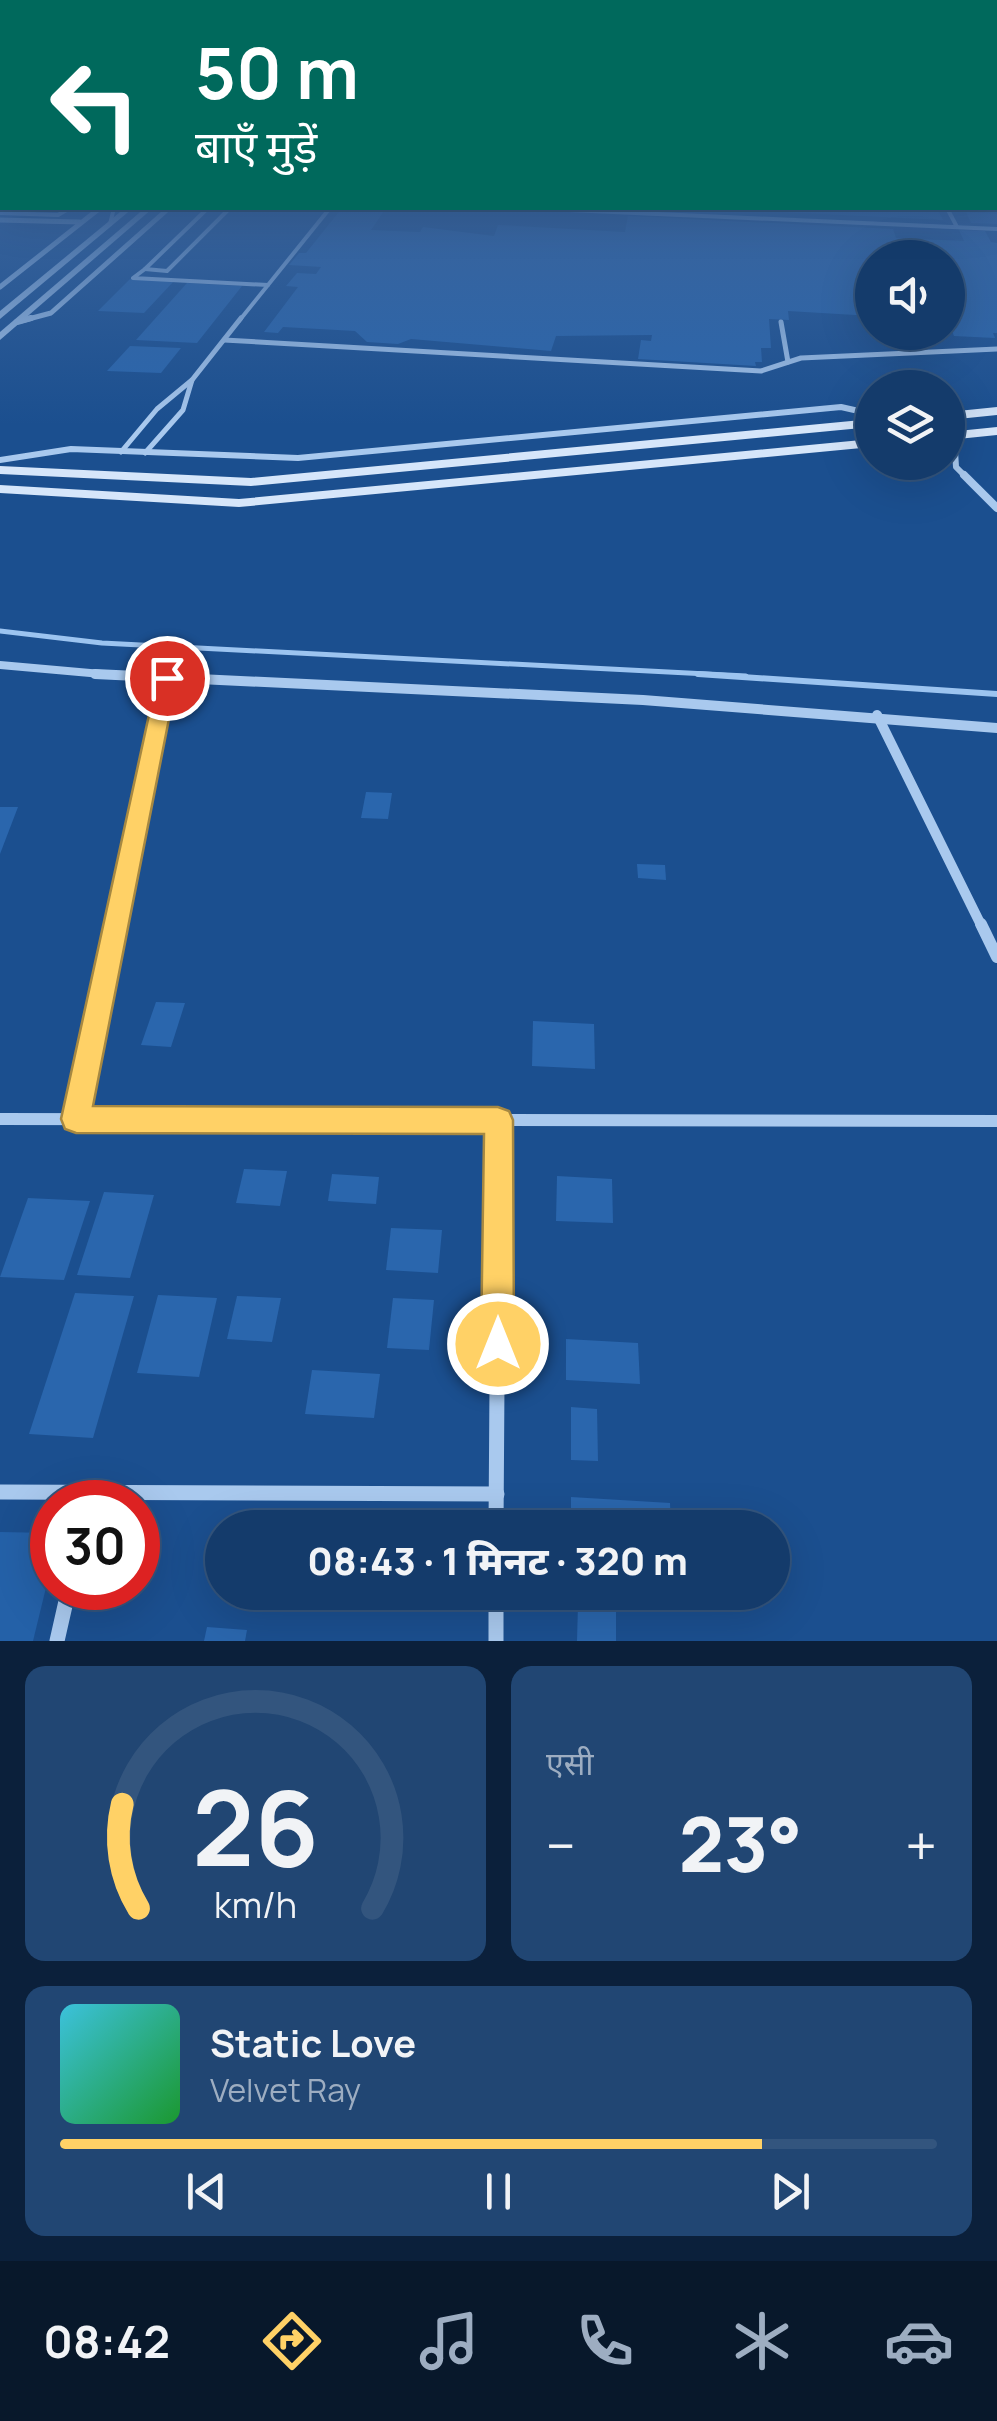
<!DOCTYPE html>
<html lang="hi">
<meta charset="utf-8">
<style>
:root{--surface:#143b6b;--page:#214673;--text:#f1f3f6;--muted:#9dadc1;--line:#33557e;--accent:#ffd166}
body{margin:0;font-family:Manrope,"Noto Sans Devanagari",sans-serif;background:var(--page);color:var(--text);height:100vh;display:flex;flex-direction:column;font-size:38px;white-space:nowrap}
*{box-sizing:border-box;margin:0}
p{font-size:32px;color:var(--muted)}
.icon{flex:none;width:55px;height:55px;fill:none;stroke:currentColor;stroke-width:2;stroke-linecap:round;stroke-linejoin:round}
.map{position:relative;height:1641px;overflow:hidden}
.side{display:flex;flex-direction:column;gap:25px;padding:25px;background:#0b203b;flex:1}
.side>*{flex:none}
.top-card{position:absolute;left:0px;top:0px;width:998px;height:210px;box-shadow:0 10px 40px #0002,0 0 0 2px var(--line);background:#00695c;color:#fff;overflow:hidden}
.buttons{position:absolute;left:855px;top:240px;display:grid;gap:20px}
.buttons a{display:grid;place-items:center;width:110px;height:110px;border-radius:50%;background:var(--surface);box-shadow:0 10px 40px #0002,0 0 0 2px var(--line);font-size:50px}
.speed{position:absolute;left:30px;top:1480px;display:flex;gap:20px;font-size:50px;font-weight:700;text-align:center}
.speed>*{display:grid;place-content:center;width:130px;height:130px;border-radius:50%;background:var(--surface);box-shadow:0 10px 40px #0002,0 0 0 2px var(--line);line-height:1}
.speed .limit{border:15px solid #d22;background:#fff;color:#111}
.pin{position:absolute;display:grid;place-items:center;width:85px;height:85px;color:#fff;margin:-42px;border:5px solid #fff;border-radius:50%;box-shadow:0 2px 10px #0007}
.me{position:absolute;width:110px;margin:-55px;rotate:0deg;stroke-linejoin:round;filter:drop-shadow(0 0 8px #0008)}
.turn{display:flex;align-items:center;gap:35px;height:210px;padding:0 30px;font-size:45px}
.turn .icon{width:130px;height:130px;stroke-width:2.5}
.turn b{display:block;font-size:70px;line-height:85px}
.big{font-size:75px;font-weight:800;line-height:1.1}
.side .card{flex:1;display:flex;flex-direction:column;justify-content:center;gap:15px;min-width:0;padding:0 35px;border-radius:20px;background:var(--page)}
.side .dial{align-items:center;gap:0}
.dial svg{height:260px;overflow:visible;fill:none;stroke:var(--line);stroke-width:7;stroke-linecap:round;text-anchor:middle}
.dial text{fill:var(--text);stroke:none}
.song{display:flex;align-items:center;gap:30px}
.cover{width:120px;height:120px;border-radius:15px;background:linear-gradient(135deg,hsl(190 70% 55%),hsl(130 70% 35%))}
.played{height:10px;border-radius:5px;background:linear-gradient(90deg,var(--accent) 80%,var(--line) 80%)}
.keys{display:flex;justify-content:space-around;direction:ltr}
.heat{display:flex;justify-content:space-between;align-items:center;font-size:55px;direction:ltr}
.side .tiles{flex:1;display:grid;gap:25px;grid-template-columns:1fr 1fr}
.card:last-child{grid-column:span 2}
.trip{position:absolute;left:205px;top:1510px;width:585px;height:100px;border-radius:50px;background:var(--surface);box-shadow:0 10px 40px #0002,0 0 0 2px var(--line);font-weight:800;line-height:100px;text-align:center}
.tab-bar{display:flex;height:160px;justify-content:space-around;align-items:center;background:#08182b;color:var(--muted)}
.tab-bar .icon{width:70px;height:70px}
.tab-bar .on{color:var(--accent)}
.tab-bar b{font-size:45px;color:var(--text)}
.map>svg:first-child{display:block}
</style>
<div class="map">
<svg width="997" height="1641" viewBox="0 0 997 1641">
<rect width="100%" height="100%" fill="#1b4f8f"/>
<path fill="#2461a8" d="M0,1532l52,1v30l-19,78h-33z"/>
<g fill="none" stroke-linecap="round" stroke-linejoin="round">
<path stroke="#9cc4f0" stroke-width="5" d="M0,631l102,12 644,33"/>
<path stroke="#9cc4f0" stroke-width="6" d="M698,674l299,20"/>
</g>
<g fill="#2a66ad">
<path d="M342,208h44l-15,22 49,2 3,-5 71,9 4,-11 127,7 3,-16 265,13 3,9 68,3 -5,-11 26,1 6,11 6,1v90h-4l2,5 -41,-2 -6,-15v-63h-76v58l-84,-5 1,9 -20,-1 2,29h-10l1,14h-7l1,4 -118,-7 3,-19 10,1 1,-6 -96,1 -5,15 -140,-12 -13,5 -31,-2 -12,-11 -72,-4 -5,6 -14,-1 34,-45 -12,-1 11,-13 19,1 5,-7 -32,-2 10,-12h7z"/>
<path d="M781,208h156l6,12 -162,-8z"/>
<path d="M966,212l31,2v10l-26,-1z"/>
<path d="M130,279l44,2 -30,32 -46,-2z"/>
<path d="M187,283l55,3 -45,57 -61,-3z"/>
<path d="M130,346l51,2 -20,25 -54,-2z"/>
<path d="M366,792l26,1 -4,26 -27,-1z"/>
<path d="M0,807h18l-18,47z"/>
<path d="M637,864l28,1 1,15 -28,-2z"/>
<path d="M156,1002l29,1 -14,44 -30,-2z"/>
<path d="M533,1021l61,3 1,45 -63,-3z"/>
<path d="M244,1169l43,2 -7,35 -44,-3z"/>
<path d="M332,1174l47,3 -3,27 -48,-3z"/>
<path d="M557,1176l55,3 1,44 -57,-2z"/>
<path d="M104,1192l50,3 -24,83 -53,-3z"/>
<path d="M28,1198l62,3 -26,79 -64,-3z"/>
<path d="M391,1228l51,2 -4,43 -52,-3z"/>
<path d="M75,1293l59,3 -41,142 -64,-4z"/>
<path d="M158,1295l59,3 -18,79 -62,-4z"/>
<path d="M237,1296l44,2 -9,44 -45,-3z"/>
<path d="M393,1298l41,2 -5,50 -42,-2z"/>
<path d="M566,1339l72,4 2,41 -74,-4z"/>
<path d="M312,1370l68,4 -6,44 -69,-4z"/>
<path d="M571,1407l26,2 1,52 -27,-1z"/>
<path d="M571,1497l99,6 1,25h-100z"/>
<path d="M578,1604l38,2v35h-39z"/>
<path d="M207,1627l40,3 -2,11h-41z"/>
</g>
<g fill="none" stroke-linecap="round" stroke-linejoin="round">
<g stroke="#a9c9ee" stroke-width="4">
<path d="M208,208l-63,61 22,2 63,-63"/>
<path d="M524,208l473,21"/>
<path d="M947,208l10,19"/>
<path d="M0,213l58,2 12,-7"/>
<path d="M110,224l4,-16"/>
<path d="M145,269l-12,9 135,7"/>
<path d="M239,321l91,-113"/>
</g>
<g stroke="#a9c9ee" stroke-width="5">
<path d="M781,322l7,40"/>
<path d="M224,340l537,31 40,-13 196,-9"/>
<path d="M121,452l36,-43 35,-29 49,-62"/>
<path d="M145,453l38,-43 9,-30"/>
</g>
<g stroke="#a9c9ee" stroke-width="5">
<path d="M0,220l80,2"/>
<path d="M0,287l100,-79"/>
<path d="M21,321l30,-8 118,-105"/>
</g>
<g stroke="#a9c9ee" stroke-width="6">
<path d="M17,322l14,-4"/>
<path d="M954,435l2,32 11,11"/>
<path d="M0,460l71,-11 227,9 543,-51 31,7"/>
</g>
<g stroke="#a9c9ee" stroke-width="8">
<path d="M964,475l33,33"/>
<path d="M0,665l124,11"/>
</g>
<g stroke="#a9c9ee" stroke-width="10">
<path d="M95,674l548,26 354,28"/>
<path d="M877,715l105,212"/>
<path d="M116,927l51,-249"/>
</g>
<g stroke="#a9c9ee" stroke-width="12">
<path d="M981,924l16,33"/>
<path d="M0,1119l997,2"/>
<path d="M76,1119l40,-195"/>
<path d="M498,1243l1,-123"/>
</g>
<g stroke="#a9c9ee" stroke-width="15">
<path d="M0,1492l497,2"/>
<path d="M496,1528l2,-288"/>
<path d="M496,1592v49"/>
<path d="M57,1641l12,-53"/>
</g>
<g fill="#a9c9ee" fill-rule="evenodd">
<path d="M125,208h8l-133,111v-8z"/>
<path d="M145,208h8l-153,132v-8z"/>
</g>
<g fill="#d6e6fa" fill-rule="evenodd">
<path d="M997,407v8l-49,5v-8z"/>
<path d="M872,419v8l-621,59 -251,-12v-8l251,12z"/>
<path d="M997,427v8l-49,5v-8z"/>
<path d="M872,439v8l-633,60 -239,-14v-8l239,14z"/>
</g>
</g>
<linearGradient id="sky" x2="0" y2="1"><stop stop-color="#0f2b4f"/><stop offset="0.46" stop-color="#39639b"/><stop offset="1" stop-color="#39639b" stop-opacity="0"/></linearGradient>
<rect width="997" height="425" fill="url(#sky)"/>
<path fill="#ffd166" stroke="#a68842" stroke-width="2.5" d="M167,672l10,6 -84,428 405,1 11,4 4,9 1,224 -5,12 -11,5 -12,-5 -5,-12 3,-210 -408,-1 -11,-4 -4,-10 96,-441z"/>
</svg>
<div class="buttons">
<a><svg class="icon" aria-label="sound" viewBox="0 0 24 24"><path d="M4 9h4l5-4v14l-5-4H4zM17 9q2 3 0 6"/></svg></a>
<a><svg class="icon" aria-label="layers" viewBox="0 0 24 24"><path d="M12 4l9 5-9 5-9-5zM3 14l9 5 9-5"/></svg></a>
</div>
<div class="speed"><div class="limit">30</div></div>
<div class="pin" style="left:167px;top:678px;background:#d93025"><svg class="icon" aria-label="arrive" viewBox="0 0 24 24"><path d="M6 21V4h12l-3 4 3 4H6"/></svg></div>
<svg class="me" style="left:498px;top:1344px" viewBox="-20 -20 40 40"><circle r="17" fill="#ffd166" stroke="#fff" stroke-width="3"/><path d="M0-11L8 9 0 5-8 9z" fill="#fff"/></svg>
<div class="trip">08:43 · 1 मिनट · 320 m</div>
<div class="top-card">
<div class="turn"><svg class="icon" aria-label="left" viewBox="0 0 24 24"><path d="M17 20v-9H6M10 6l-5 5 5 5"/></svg><div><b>50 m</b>बाएँ मुड़ें</div></div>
</div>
</div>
<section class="side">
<div class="tiles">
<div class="card dial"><svg viewBox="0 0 100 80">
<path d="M14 69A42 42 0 1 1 86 69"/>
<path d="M14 69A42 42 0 0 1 9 37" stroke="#ffd166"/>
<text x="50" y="56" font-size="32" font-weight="700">26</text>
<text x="50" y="72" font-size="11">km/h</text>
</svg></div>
<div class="card"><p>एसी</p>
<div class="heat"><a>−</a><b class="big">23°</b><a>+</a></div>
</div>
<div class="card">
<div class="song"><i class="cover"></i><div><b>Static Love</b><p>Velvet Ray</p></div></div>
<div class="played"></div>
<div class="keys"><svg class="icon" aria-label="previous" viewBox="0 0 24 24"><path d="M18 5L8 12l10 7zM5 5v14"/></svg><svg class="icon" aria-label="pause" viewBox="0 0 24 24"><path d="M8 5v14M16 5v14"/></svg><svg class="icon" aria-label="next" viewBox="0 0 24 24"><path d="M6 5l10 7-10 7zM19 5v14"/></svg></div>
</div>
</div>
</section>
<nav class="tab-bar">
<b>08:42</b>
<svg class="icon on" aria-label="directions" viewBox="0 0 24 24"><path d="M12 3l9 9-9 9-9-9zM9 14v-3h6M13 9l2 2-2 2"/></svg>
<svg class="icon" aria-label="music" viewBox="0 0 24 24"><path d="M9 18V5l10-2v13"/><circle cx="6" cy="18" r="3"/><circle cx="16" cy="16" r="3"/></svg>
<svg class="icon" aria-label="phone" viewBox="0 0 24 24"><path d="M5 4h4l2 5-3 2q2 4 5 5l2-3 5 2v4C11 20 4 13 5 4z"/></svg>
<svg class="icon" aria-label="climate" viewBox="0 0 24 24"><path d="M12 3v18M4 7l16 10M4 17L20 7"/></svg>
<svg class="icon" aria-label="car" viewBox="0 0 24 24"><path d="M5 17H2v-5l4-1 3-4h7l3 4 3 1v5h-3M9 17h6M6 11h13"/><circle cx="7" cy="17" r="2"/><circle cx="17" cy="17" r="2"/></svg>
</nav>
